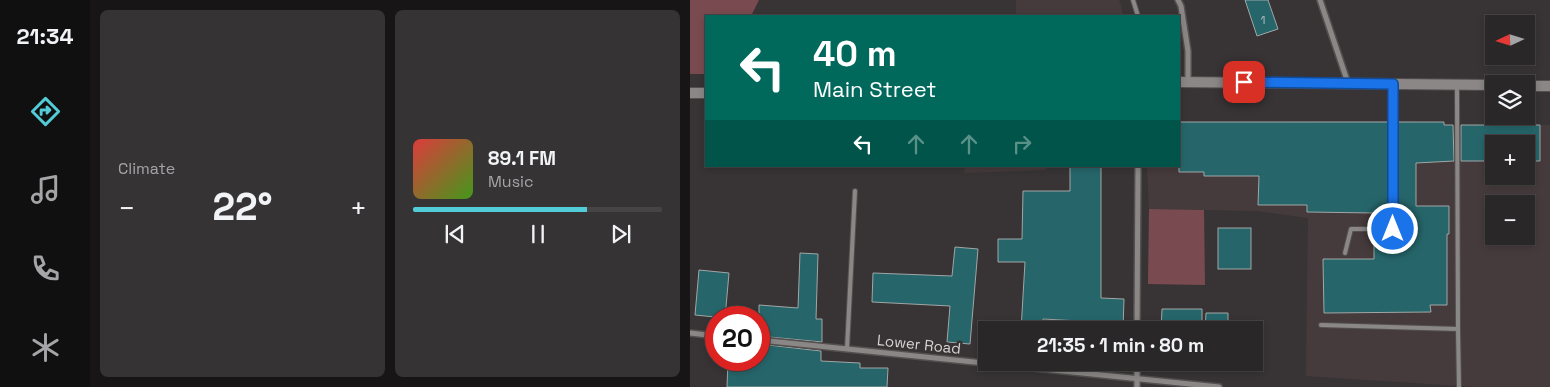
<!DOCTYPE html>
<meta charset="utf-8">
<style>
:root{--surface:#2a2728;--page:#363334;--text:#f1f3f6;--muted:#a5a5a8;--line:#464445;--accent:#52ccd6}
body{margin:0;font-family:"Space Grotesk",sans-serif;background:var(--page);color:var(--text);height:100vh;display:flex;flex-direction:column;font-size:19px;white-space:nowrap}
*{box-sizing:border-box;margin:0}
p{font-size:16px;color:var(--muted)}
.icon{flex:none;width:28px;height:28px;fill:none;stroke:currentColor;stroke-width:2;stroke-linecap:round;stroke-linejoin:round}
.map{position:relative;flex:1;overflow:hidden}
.drawer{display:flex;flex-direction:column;gap:10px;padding:10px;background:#171516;width:600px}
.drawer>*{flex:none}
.hud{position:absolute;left:15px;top:15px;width:475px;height:152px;border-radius:0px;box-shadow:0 2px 8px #0003,0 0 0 1px var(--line);background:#00695c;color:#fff;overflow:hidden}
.needle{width:32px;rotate:266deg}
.fabs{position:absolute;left:795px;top:15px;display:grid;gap:10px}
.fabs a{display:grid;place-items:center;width:50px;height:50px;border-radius:0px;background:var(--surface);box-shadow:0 2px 8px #0003,0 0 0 1px var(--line);font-size:25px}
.speed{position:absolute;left:15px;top:306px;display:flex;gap:10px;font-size:25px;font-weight:700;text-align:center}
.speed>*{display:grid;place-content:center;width:65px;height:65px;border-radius:50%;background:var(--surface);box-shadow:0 2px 8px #0003,0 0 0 1px var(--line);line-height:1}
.speed .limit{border:8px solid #d22;background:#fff;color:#111}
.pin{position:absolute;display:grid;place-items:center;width:42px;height:42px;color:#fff;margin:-21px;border-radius:10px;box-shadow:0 2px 8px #0006}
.me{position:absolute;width:55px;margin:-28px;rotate:0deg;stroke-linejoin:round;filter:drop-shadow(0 0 4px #0008)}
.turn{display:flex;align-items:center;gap:18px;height:105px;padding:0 25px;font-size:22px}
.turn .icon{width:65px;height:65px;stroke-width:2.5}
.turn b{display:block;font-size:35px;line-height:42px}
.lanes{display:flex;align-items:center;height:48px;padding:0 25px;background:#0003;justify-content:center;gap:25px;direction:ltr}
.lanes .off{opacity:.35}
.big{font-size:38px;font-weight:700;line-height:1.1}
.drawer .tile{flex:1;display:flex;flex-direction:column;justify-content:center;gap:8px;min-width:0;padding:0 18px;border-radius:8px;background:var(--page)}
.song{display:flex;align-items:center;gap:15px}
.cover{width:60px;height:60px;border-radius:8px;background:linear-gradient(135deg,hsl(0 70% 55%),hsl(100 70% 35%))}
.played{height:5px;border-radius:2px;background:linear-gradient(90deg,var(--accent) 70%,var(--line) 70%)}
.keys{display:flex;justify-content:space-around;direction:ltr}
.heat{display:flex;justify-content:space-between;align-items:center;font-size:28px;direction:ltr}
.drawer .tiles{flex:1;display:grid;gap:10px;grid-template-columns:repeat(2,1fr)}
.trip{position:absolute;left:288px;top:321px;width:285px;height:50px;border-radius:0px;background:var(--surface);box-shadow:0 2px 8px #0003,0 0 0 1px var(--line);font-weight:700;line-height:50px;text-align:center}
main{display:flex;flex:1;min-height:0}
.tabs{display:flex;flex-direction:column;width:90px;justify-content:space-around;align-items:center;background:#111010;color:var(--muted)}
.tabs .icon{width:35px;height:35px}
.tabs .active{color:var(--accent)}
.tabs b{font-size:22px;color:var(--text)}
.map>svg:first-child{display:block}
</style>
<main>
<nav class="tabs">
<b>21:34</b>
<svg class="icon active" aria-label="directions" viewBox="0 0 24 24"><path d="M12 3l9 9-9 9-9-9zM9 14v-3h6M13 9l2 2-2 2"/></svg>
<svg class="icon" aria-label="music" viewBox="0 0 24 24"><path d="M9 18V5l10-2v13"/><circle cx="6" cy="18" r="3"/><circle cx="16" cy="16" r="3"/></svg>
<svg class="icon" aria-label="phone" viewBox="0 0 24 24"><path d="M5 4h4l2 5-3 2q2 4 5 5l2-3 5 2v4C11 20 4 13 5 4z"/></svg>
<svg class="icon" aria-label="climate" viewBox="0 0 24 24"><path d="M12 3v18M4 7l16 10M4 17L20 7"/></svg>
</nav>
<section class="drawer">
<div class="tiles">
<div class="tile"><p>Climate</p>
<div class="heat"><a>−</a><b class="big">22°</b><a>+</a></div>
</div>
<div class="tile">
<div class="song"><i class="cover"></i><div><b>89.1 FM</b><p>Music</p></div></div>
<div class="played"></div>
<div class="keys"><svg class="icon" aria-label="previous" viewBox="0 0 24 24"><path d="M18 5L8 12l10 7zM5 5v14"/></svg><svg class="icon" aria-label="pause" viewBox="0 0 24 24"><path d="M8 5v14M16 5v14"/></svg><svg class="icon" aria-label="next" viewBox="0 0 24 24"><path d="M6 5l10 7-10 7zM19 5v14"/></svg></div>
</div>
</div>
</section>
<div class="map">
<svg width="860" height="387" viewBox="0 0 860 387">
<rect width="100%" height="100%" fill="#383435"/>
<g fill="#463b3c" fill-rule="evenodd">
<path d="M326,0h103l2,5 2,11h-107z"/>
<path d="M670,121l84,1v3h106v262h-74l-170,-11 2,-158 -50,-7 -109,-2 -2,-43h32v-44zM804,144h32v32h-32zM804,204h32v32h-32z"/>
<path d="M275,166h81v4l-82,3z"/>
</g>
<g fill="#794b51">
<path d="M0,0h69l-8,16h-45v58h-16z"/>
<path d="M459,209l55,1 1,75 -57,-1z"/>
</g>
<g fill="#26666b" stroke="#a1a6a6">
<path d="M555,0h23l10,29 -21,7z"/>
<path d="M489,122h210v103h-15v-12l-67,-1v-7h-49l1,-29h-55v-4h-25z"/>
<path d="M707,122h47v3h9l1,36 -38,2v43h33v28h-2v71h-17l1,7 -107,1 -1,-54h51v-26h19l3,-3z"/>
<path d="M771,125h79v36h-14v-17h-32v17h-33z"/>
<path d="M380,166h31v132l23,1 -1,31h-24v-8l-56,-3v11h-22l4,-68h-27v-23h24l1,-48h47z"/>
<rect x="528" y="228" width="33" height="41"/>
<path d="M265,247l23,2 -8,95 -23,-2 3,-36 -78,-4 1,-29 79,3z"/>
<path d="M110,253l18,1 -2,65h6v23l-63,-6v-31l39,3z"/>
<path d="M9,270l30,3 -4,45 -30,-3z"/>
<path d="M472,309h40v21h-41z"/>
<path d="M516,313h22v17h-23z"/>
<path d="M69,344l62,7v10l39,2v5h28l-1,19h-160l1,-27 31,2z"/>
<path d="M515,362h22v7h-23z"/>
</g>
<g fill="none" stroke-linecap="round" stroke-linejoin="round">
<g stroke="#535050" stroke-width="6">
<g id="service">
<path d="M443,0l5,16"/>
<path d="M655,253l6,-24h42v-143"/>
<path d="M631,325l137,4 -1,-243"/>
<path d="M768,329l1,58"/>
<path d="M157,349l8,-158"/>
</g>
</g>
<g stroke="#535050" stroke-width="8">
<g id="minor">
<path d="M488,0l3,6 7,45v31"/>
<path d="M630,0l28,83"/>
<path d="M447,330l1,-164"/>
<path d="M0,333l26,3"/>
<path d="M69,340l460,47"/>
<path d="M447,387v-25"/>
</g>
</g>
<g stroke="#535050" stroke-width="12">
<g id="secondary">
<path d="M489,82l315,3"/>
<path d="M836,86h24"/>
<path d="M0,93h16"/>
</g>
</g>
<use href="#service" stroke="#8b8787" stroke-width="4"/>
<use href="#minor" stroke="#8b8787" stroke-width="5"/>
<use href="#secondary" stroke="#8b8787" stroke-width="10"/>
</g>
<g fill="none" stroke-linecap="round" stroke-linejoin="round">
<g stroke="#114b97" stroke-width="12">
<path id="route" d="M554,82l149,2v145"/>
</g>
<use href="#route" stroke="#1a73e8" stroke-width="9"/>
</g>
<g text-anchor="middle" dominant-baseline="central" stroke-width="5" stroke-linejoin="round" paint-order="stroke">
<g font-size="12" fill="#abb8ba">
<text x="573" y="20">1</text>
</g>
<g font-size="15" fill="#d7d4d4" stroke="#383435">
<text transform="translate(229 344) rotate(6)">Lower Road</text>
</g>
</g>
</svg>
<div class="fabs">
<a><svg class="needle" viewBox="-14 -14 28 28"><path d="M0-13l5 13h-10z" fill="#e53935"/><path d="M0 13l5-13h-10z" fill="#a5a5a8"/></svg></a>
<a><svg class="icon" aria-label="layers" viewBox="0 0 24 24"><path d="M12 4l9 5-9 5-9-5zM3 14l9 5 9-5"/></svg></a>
<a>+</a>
<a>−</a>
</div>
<div class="speed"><div class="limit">20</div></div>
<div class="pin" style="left:554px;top:82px;background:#d93025"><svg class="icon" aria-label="arrive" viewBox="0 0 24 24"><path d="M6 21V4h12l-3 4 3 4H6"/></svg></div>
<svg class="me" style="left:703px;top:229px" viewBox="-20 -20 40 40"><circle r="17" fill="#1a73e8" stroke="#fff" stroke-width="3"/><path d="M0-11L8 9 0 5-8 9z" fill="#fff"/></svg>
<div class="trip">21:35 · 1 min · 80 m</div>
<div class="hud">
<div class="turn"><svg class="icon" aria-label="left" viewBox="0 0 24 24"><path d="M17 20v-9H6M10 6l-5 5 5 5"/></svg><div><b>40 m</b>Main Street</div></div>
<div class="lanes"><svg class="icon" aria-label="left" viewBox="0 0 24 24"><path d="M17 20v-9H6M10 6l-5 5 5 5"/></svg><svg class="icon off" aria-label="ahead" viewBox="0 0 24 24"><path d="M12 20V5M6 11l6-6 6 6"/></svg><svg class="icon off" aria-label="ahead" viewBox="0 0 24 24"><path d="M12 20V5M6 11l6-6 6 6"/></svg><svg class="icon off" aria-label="right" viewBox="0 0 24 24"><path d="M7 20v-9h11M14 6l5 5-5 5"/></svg></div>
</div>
</div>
</main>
